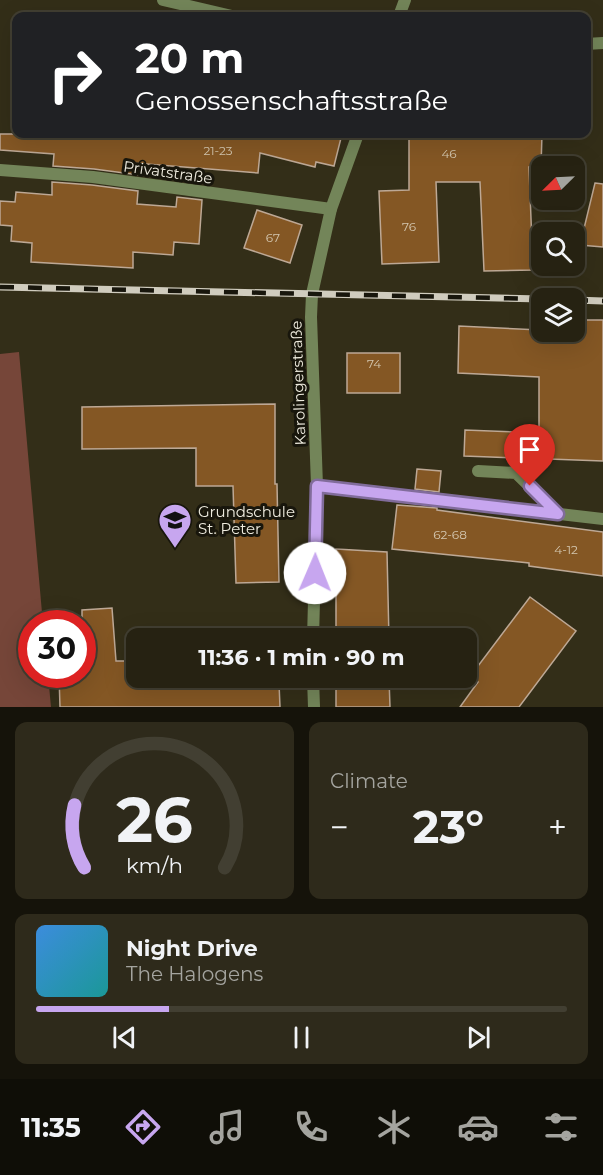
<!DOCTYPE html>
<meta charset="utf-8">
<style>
:root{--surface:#262212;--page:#2e2a1b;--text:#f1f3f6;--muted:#a4a49f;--line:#423f32;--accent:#c7a6ef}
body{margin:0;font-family:Montserrat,sans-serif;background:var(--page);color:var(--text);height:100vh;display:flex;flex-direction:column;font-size:22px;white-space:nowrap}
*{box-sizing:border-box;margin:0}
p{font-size:20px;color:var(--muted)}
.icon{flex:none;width:33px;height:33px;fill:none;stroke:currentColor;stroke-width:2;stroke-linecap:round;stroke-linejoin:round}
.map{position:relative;height:707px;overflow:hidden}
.details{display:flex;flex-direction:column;gap:15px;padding:15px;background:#15130a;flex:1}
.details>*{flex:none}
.hud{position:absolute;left:12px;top:12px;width:579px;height:126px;border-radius:12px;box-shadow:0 6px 24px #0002,0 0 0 2px var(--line);background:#202124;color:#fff;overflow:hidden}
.needle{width:39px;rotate:246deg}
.tools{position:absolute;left:531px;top:156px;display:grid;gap:12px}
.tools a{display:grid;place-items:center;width:54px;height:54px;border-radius:12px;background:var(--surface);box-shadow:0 6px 24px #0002,0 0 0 2px var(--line);font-size:30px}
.speed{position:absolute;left:18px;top:610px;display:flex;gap:12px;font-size:30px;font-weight:700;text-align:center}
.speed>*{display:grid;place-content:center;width:78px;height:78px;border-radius:50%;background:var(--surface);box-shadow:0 6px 24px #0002,0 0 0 2px var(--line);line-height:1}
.speed .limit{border:9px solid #d22;background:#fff;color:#111}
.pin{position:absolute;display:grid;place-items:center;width:51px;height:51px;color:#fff;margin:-62px -26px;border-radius:50% 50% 50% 0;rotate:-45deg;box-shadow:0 0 6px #0007}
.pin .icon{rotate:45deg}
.me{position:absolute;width:66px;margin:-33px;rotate:1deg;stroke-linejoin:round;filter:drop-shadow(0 0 4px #0008)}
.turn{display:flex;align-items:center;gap:21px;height:126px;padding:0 24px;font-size:27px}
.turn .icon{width:78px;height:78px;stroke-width:2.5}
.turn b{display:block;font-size:42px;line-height:51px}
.big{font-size:45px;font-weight:700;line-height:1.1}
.details .tile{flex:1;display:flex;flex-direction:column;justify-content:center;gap:9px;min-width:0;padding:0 21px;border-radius:12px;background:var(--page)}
.details .dial{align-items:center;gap:0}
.dial svg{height:156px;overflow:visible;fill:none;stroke:var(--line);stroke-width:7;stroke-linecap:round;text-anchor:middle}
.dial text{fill:var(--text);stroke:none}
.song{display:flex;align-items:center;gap:18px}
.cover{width:72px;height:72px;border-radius:9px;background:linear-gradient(135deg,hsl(210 70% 55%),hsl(180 70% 35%))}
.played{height:6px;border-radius:3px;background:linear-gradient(90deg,var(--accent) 25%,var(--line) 25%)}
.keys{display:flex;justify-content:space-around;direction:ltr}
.heat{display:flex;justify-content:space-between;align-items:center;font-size:33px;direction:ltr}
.details .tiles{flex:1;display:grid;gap:15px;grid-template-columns:1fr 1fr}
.tile:last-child{grid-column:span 2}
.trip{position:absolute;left:126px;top:628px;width:351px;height:60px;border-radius:12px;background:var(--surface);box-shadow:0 6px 24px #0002,0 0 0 2px var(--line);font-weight:700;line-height:60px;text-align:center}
.dock{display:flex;height:96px;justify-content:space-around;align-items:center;background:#0f0e07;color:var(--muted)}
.dock .icon{width:42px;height:42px}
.dock .active{color:var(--accent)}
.dock b{font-size:27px;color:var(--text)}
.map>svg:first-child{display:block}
</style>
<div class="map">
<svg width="603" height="707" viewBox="0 0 603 707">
<rect width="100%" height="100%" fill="#332e18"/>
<path fill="#764639" d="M19,352l24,272h-11v51h16l3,32h-51v-353z"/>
<g fill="#845724" stroke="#bda895" stroke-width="1.5">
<path d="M0,134h342l-8,32 -18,-4 -1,5 -55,-14 -2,20 -124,-10 -1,6 6,2v4l-45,-6 -41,-3 1,-12 -54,-4z"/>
<path d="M409,134h133l-1,33h-12l4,103 -49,1 -4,-89h-44l3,80 -57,2 -3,-73 30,-1z"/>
<path d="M52,182l40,3 46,6 -1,13 39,3 1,-10 25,3 -3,44 -25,-2 -1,13 -40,-3v16l-102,-6 1,-19 -21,-2 1,-15 -12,-1v-24l15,1 1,-10 36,3z"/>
<path d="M595,183l8,1v63l-23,-2z"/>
<path d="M257,210l45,15 -12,38 -46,-15z"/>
<path d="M540,319h2v13h32v-12h29v141l-139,-5 1,-26 74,3v-56l-81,-4 1,-47 81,4z"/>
<rect x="347" y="353" width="53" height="40"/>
<path d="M275,404v80h2l2,98 -43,1 -3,-97h-37v-38l-114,1v-42z"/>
<path d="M417,469l24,2 -2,21 -24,-3z"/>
<path d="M397,505l40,3v2l166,22v44l-74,-10v-3l-137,-14z"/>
<path d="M336,549l51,3 2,87h-53z"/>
<path d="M530,597l46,34 -57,76h-59l18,-25 -6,-8z"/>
<path d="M112,608l4,53h20l1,25 142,-3 1,24h-220l-1,-32h23v-65z"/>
<path d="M336,678h53l1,29h-54z"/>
</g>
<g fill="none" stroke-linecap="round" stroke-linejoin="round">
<g stroke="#738559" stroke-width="12">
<path d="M399,16l6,-16"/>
<path d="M0,170l93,7 238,32"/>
<path d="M478,471l38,2 42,41"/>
<path d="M317,486l286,33"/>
<path d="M313,639l4,-153 -6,-169 1,-23 19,-85 27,-75"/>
<path d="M313,678l1,29"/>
</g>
<g stroke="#738559" stroke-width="12">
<path d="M163,0l69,16"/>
<path d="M586,44l17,-1"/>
</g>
<g stroke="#d0ccbe" stroke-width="7">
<g id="rail">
<path d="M0,287l542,12"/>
<path d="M574,300l29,1"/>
</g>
</g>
<use href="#rail" stroke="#18160c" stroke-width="4.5" stroke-dasharray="14" stroke-linecap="butt"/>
</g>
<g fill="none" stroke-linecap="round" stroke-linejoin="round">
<g stroke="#816c9b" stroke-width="15">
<path id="route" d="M315,573l2,-87 241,28 -28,-28"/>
</g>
<use href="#route" stroke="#c7a6ef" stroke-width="10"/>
</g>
<defs>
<g id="school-pin" transform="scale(1.725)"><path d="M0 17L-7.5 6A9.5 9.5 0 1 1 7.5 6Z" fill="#c7a6ef" stroke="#18160c"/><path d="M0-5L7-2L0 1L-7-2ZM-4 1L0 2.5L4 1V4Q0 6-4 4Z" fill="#111"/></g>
</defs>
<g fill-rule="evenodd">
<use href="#school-pin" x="175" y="520"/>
</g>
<g text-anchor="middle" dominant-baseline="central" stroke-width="6" stroke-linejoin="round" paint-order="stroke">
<g font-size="12" fill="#d4c7b0">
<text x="218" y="150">21-23</text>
<text x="449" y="153">46</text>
<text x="409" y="226">76</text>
<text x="273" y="237">67</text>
<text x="374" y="363">74</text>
<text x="450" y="534">62-68</text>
<text x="566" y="549">4-12</text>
</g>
<g font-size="15" fill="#efecdf" stroke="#18160c">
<text transform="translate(168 172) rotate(8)">Privatstraße</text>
<text transform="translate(298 383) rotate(-92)">Karolingerstraße</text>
</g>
<g font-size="15" fill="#efecdf" stroke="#18160c" text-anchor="start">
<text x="198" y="511">Grundschule<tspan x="198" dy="17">St. Peter</tspan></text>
</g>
</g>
</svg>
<div class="tools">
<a><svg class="needle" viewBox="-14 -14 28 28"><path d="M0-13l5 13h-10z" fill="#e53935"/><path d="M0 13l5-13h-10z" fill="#a4a49f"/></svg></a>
<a><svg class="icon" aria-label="search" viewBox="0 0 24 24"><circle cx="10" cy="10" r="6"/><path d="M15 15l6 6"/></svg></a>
<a><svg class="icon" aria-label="layers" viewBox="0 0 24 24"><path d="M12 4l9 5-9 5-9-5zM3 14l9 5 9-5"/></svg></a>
</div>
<div class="speed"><div class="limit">30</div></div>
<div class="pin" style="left:530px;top:486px;background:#d93025"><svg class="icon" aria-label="arrive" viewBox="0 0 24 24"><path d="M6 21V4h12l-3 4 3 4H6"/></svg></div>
<svg class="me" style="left:315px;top:573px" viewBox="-20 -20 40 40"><circle r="19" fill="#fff"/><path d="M0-13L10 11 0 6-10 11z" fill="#c7a6ef"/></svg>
<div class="trip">11:36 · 1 min · 90 m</div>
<div class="hud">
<div class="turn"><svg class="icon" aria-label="right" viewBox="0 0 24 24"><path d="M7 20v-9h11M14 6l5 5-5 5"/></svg><div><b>20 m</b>Genossenschaftsstraße</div></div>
</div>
</div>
<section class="details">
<div class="tiles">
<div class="tile dial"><svg viewBox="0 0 100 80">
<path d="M14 69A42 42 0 1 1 86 69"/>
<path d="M14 69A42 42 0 0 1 9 37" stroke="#c7a6ef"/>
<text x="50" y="56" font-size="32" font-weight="700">26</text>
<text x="50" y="72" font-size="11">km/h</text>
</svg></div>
<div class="tile"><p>Climate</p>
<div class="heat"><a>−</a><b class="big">23°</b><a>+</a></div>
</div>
<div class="tile">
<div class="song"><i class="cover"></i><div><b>Night Drive</b><p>The Halogens</p></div></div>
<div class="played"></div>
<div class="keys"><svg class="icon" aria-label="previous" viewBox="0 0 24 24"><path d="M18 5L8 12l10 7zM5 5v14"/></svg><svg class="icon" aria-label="pause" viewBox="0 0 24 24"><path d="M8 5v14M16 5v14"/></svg><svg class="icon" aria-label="next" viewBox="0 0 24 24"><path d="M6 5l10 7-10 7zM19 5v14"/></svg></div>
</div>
</div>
</section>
<nav class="dock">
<b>11:35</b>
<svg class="icon active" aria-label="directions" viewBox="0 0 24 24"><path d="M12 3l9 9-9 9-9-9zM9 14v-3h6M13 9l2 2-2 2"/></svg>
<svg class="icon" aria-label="music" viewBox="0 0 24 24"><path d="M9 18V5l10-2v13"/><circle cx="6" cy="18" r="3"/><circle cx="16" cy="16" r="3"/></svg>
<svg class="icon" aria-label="phone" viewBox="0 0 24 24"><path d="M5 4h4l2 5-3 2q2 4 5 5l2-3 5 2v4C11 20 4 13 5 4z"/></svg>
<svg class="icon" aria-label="climate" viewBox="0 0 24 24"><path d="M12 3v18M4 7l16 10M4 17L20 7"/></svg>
<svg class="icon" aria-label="car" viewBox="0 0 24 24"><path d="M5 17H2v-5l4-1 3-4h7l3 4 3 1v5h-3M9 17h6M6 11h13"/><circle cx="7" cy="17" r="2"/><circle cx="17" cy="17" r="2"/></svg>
<svg class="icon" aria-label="filters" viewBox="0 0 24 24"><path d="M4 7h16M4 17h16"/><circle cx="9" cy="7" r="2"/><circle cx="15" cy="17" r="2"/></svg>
</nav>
